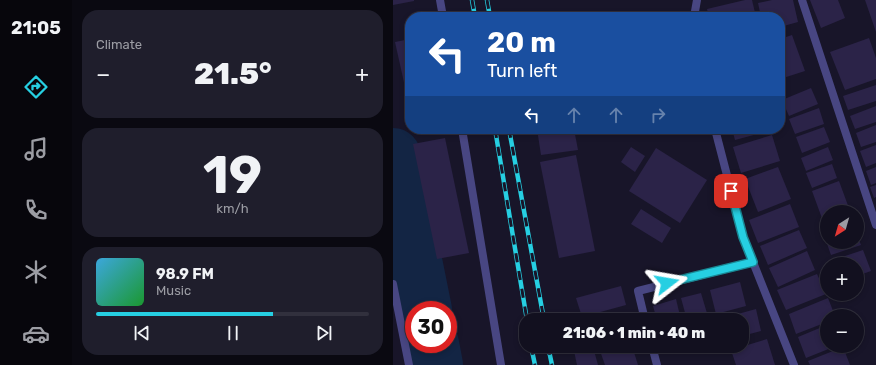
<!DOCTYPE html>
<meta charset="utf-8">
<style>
:root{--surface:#12101f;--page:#1f1e2c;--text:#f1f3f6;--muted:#9c9da4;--line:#31303d;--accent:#26cfe2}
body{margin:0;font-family:Rubik,sans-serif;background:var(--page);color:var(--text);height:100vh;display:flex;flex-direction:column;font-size:15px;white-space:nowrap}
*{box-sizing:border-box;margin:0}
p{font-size:13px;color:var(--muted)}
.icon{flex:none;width:22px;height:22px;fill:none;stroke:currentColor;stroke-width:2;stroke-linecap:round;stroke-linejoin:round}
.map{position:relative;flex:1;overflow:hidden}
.sheet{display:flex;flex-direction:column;gap:10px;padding:10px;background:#0a0911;width:321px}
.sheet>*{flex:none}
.hud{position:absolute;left:12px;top:12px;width:380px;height:122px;border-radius:16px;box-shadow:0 2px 6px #0003,0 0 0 1px var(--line);background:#1a4fa0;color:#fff;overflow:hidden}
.needle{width:26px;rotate:217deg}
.fabs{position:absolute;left:427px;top:205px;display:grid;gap:8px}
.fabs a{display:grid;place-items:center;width:44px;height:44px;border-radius:50%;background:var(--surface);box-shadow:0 2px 6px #0003,0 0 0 1px var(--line);font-size:20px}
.speed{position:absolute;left:12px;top:301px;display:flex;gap:8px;font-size:20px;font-weight:700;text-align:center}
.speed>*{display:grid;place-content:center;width:52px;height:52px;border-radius:50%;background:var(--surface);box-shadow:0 2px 6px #0003,0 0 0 1px var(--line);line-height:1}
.speed .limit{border:6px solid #d22;background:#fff;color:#111}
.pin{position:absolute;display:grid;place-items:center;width:34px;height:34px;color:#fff;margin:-17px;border-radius:8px;box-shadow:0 2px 6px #0006}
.me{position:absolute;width:44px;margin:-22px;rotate:76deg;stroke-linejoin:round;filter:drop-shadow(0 0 3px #0008)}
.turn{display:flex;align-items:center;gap:14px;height:84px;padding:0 16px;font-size:18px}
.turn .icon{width:52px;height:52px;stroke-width:2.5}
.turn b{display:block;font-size:28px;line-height:34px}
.lanes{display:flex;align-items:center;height:38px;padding:0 16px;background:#0003;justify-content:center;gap:20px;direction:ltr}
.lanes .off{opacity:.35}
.big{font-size:30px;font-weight:800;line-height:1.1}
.sheet .card{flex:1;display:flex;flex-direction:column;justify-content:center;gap:6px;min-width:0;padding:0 14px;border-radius:16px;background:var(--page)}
.sheet .dial{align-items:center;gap:0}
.dial b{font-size:52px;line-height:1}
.song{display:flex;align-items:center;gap:12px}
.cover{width:48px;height:48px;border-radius:6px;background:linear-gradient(135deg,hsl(200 70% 55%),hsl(130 70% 35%))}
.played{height:4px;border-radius:2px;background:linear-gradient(90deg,var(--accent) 65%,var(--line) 65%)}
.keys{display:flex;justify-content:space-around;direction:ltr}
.heat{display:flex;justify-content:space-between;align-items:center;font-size:22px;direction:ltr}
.trip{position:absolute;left:126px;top:313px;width:230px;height:40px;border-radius:16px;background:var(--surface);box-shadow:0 2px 6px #0003,0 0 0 1px var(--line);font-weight:800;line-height:40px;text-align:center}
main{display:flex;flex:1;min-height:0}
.tabs{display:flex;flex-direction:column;width:72px;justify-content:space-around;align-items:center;background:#07060c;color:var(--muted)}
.tabs .icon{width:28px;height:28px}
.tabs .on{color:var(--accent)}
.tabs b{font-size:18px;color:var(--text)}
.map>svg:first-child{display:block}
</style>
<main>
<nav class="tabs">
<b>21:05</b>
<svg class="icon on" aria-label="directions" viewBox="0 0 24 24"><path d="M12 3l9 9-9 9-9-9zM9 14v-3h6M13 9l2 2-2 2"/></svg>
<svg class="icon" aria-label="music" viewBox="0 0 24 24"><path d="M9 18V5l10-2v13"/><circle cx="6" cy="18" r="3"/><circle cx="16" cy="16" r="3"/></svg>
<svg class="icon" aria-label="phone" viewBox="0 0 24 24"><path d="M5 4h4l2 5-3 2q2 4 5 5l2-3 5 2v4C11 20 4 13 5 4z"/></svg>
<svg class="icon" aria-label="climate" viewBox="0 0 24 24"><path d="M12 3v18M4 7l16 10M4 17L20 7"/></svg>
<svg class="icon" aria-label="car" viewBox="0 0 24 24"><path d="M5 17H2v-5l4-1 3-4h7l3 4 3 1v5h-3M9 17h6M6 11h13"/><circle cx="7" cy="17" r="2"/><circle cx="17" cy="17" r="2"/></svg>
</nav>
<section class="sheet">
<div class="card"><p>Climate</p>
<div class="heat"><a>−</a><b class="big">21.5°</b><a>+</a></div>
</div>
<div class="card dial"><b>19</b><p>km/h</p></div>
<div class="card">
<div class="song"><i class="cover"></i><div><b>98.9 FM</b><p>Music</p></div></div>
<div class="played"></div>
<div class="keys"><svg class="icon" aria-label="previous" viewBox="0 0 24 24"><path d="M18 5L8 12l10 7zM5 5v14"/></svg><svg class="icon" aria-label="pause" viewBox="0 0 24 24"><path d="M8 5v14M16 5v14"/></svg><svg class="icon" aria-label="next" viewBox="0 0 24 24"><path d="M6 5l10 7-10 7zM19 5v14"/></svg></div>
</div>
</section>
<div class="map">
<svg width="483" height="365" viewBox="0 0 483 365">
<rect width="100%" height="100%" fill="#181529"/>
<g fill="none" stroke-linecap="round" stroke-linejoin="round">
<g stroke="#132544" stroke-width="56">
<path d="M0,156l31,154"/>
<path d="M38,344l4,21"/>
</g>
</g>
<g fill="#2b2348">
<path d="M0,0h21v1l-21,4z"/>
<path d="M352,0h7l4,17h-47l-2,-8z"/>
<path d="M379,0h21l5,22 -18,5v-10h-19l-3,-14z"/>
<path d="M417,0h28l7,18 -24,10z"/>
<path d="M472,0h11v32z"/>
<path d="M399,35l13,36 -25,8v-40z"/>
<path d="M476,38l7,20v21l-31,11 -15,-38z"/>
<path d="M17,39v56l-3,1 -12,-54z"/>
<path d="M483,85v16l-28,9 -5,-14z"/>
<path d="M418,88l7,16 -29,12 -7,-16z"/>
<path d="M483,106v16l-21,7 -5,-13z"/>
<path d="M426,108l5,16 -29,10 -6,-15z"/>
<path d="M483,125v17l-15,5 -5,-14z"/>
<path d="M431,127l6,15 -28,11 -6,-16z"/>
<path d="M144,129h37l4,21 -37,5z"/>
<path d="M339,129h44l-41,11z"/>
<path d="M379,135l8,26 -39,12 -8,-26z"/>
<path d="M52,138l24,115 -32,6 -24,-115z"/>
<path d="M483,145v18l-10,4 -6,-16z"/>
<path d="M238,147l14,9 -10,16 -14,-10z"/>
<path d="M435,147l5,13 -27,11 -5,-13z"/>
<path d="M263,148l51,32 -27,43 -51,-32z"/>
<path d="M183,155l19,96 -36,7 -19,-96z"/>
<path d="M439,164l5,14 -25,10 -6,-15z"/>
<path d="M385,167l13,32 -33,13 -13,-33z"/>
<path d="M483,167v16l-5,2 -5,-14z"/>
<path d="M446,181l11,30 -23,1v8l-4,1 -11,-30z"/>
<path d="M483,185v12l-2,1 -4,-11z"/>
<path d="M397,204l9,23 -41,16 -9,-23z"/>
<path d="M248,209l30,19 -9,15 -31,-19z"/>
<path d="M434,225v17h30v-7l4,10 -30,10 -10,-28z"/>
<path d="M406,230l8,18 -39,17 -8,-19z"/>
<path d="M470,250l8,21 -14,5v-12h-22l-2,-4z"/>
<path d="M414,251l8,19 -37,17 -9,-19z"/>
<path d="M424,274l9,20 -40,16 -9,-20z"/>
<path d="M347,282l6,24 -30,8 -6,-24z"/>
<path d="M228,286l5,19 -44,12 -6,-19z"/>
<path d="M308,293l8,27h-22l-6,-22z"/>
<path d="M435,298l7,18h-8v6l-31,12 -7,-20z"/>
<path d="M283,299l5,21h-24l-4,-14z"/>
<path d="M363,309l5,22 -19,5v-16h-26z"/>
<path d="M233,312l2,8h-29z"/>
<path d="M434,325v21h9l-30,12 -8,-21z"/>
<path d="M374,339l8,26h-39l-5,-15z"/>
<path d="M211,346h28l6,19h-33l-6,-17z"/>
<path d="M272,346h20l-19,6z"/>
<path d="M200,347l5,18h-21l-3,-14z"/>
<path d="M450,347l7,18h-40l-2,-4z"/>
</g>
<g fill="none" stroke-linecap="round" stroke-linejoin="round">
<g stroke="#484682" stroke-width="8">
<path d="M47,0l3,17"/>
<path d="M409,0l74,225"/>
<path d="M301,17l3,-17"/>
<path d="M69,129l39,236"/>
<path d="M322,129l28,108 51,128"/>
<path d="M0,284l16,81"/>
<path d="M252,320l-7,-29 115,-29"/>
<path d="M259,346l5,19"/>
</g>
<g stroke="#26cfe2" stroke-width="4.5">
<g id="rail">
<path d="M79,0l3,17"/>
<path d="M94,0l3,17"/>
<path d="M102,129l32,191"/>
<path d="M116,129l35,191"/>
<path d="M138,346l4,19"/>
<path d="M155,346l4,19"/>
</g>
</g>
<use href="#rail" stroke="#181529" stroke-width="3" stroke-dasharray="9" stroke-linecap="butt"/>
</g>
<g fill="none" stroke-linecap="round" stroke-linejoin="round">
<g stroke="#198793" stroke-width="10">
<path id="route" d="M274,283l86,-21 -10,-25 -12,-46"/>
</g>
<use href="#route" stroke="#26cfe2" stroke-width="7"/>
</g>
</svg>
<div class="fabs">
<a><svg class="needle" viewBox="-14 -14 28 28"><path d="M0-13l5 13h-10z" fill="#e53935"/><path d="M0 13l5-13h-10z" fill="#9c9da4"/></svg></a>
<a>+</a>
<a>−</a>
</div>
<div class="speed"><div class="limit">30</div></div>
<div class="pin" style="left:338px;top:191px;background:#d93025"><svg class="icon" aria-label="arrive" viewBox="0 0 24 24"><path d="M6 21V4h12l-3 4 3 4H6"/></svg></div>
<svg class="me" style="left:274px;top:283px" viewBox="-20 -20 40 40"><path d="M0-17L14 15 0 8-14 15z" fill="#26cfe2" stroke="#fff" stroke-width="4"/></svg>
<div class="trip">21:06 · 1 min · 40 m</div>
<div class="hud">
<div class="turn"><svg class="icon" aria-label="left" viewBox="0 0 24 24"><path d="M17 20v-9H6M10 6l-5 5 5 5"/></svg><div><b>20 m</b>Turn left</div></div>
<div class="lanes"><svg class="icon" aria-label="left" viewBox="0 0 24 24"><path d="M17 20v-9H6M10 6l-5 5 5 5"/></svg><svg class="icon off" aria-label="ahead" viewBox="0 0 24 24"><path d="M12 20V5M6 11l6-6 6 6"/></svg><svg class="icon off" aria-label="ahead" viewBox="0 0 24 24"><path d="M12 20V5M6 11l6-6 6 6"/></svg><svg class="icon off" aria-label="right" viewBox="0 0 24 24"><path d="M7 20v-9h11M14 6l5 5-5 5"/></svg></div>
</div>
</div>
</main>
